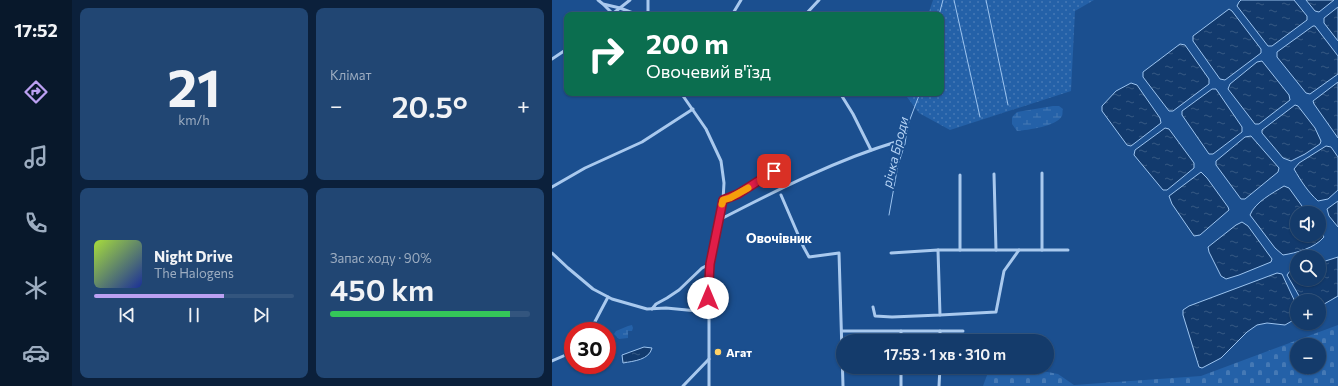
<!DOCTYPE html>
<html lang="uk">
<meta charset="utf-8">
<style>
:root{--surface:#143b6b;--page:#214673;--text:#f1f3f6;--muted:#9dadc1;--line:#33557e;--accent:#bca0f2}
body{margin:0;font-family:Commissioner,sans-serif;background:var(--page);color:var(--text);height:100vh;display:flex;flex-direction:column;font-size:15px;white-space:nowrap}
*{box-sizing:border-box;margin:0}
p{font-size:13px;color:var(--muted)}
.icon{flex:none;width:22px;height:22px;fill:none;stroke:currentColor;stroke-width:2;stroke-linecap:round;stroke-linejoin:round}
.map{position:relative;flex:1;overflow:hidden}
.panel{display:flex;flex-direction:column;gap:8px;padding:8px;background:#0b203b;width:480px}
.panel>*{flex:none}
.top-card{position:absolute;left:12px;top:12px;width:380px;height:84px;border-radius:8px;box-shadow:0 1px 3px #0004,0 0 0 1px var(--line);background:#0b6e4f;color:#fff;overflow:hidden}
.tools{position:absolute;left:738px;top:206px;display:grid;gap:8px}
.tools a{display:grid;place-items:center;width:36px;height:36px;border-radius:50%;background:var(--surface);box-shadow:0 1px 3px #0004,0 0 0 1px var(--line);font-size:20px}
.speed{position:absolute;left:12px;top:322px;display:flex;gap:8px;font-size:20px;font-weight:700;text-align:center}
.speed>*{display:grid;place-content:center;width:52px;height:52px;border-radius:50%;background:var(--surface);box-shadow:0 1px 3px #0004,0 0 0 1px var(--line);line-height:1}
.speed .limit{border:6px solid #d22;background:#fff;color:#111}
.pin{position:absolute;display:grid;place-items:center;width:34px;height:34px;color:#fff;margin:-17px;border-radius:8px;box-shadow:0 2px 6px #0006}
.me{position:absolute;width:44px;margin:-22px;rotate:0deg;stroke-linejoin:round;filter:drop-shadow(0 0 3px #0008)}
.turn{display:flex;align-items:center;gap:14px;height:84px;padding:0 16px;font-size:18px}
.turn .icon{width:52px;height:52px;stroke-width:2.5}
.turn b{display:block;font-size:28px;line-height:34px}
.big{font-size:30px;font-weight:600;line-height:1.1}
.panel .tile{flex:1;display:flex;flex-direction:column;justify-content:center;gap:6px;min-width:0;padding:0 14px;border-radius:8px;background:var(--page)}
.panel .dial{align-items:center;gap:0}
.dial b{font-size:52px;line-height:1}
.song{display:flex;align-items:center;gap:12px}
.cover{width:48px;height:48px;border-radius:6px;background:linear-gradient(135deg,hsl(80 70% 55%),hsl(230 70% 35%))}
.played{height:4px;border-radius:2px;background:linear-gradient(90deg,var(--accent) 65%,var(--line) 65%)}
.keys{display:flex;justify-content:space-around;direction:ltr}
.heat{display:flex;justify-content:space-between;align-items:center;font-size:22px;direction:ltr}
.charge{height:6px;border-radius:3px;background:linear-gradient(90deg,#34c759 90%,var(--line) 0)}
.panel .tiles{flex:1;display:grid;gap:8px;grid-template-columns:repeat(2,1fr)}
.trip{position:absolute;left:284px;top:334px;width:218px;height:40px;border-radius:20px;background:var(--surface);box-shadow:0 1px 3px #0004,0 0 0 1px var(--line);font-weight:600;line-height:40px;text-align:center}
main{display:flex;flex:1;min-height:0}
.menu{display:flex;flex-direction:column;width:72px;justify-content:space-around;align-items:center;background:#08182b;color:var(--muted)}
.menu .icon{width:28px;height:28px}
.menu .on{color:var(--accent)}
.menu b{font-size:18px;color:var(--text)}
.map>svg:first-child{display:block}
</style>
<main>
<nav class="menu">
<b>17:52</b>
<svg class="icon on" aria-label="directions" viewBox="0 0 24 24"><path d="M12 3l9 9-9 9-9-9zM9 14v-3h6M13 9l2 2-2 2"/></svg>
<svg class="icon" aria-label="music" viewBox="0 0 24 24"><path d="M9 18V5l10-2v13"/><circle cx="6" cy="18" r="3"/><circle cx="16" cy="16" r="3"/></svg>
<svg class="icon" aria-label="phone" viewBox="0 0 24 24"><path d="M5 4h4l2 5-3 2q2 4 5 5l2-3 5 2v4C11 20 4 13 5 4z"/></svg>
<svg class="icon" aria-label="climate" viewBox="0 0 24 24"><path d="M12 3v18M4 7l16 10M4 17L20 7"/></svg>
<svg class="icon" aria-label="car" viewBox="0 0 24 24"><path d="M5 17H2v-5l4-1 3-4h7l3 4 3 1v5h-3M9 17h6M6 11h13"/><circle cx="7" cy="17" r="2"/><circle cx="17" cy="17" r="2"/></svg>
</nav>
<section class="panel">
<div class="tiles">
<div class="tile dial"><b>21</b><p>km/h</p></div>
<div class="tile"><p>Клімат</p>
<div class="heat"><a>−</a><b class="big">20.5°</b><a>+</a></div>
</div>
<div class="tile">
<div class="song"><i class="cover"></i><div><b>Night Drive</b><p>The Halogens</p></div></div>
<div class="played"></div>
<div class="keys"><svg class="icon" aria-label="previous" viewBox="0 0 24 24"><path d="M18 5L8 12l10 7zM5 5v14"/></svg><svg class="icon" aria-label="pause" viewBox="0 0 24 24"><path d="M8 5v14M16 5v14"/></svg><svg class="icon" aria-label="next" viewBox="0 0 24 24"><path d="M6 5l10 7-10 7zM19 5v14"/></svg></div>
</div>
<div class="tile"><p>Запас ходу · 90%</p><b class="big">450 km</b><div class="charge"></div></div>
</div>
</section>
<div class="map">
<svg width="786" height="386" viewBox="0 0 786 386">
<defs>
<pattern id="grass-dots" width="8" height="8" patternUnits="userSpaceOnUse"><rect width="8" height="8" fill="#2461a8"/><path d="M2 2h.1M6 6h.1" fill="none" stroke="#4579b5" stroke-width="1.8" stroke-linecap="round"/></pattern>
<pattern id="wetland-marsh" width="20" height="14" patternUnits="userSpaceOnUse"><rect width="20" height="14" fill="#2461a8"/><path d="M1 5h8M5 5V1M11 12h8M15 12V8" fill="none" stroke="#4579b5"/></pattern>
<pattern id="cemetery-stones" width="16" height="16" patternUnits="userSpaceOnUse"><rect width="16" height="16" fill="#2461a8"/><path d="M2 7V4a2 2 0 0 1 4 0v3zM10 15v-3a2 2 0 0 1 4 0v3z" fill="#4579b5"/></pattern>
<pattern id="water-ripples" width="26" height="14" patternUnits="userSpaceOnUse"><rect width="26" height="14" fill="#123a6d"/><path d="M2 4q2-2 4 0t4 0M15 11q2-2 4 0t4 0" fill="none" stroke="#365883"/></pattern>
</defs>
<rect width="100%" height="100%" fill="#1b4f8f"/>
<path fill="url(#grass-dots)" d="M381,0h161l-19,11 -4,80 -121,39 -31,-17 -15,-20h37v-78h-13z"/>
<g fill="url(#wetland-marsh)">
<path d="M501,106h6l4,3c-1,2 0,5 -1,7 -5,10 -34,14 -45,15l-5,-7v-7l5,-5z"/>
<path d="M80,325l1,3 -1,3h-4v7l-9,1 -5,-5 2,-3 12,-5z"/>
</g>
<path fill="url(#cemetery-stones)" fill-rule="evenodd" d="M786,325v61h-355l7,-19h31l37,7 16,11 127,-9zM745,345h22v22h-22z"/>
<g fill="url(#water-ripples)" stroke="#9cc4f0">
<path d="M689,0h53l13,16v4l-35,26h-4l-31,-40 2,-4z"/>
<path d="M754,0h28l-15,12 -4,-1z"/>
<path d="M786,7v34l-14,-18v-5z"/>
<path d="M677,9l3,2 29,38v4l-36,27 -5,-1 -27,-38v-5z"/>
<path d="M761,26h2l23,30v18l-28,20 -4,-1 -29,-36v-5z"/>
<path d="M628,44l5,1 24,34v5l-36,27h-4l-26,-34v-5z"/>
<path d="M710,61l27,34 1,5 -31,24h-4l-27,-35 2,-5 27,-22z"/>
<path d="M786,82v56l-24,-34 -1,-3z"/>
<path d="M579,83l6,2 23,33 1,5 -30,23 -4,-1 -25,-34v-5l14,-15z"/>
<path d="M660,89h4l26,38v5l-29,22h-4l-27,-39v-4z"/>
<path d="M743,105l3,1 17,22 6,13 -1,3 -15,10 -14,7 -8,-3 -21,-25v-3z"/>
<path d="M613,128l4,1 25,34v5l-27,22h-4l-29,-35 1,-5z"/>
<path d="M699,136l28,32 -1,4 -33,27h-4l-25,-34v-4l29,-24z"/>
<path d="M774,146l5,1 7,10v33l-10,9 -10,2c-10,-9 -17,-20 -24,-32l5,-6z"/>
<path d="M649,172l6,6 21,29 1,3 -29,25 -6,1 -22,-32 -3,-8z"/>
<path d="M732,186l5,2 18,25h-10v22h22v-5l5,7c-9,11 -28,16 -41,18l-8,-7 -25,-33c5,-13 23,-22 34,-29z"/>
<path d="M786,201v26l-9,-11 -2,-7z"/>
<path d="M690,222l6,4 24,33 -1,3 -32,13 -13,4 -5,-3 -12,-24 -1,-5 28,-22z"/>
<path d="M786,257v39l-19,11v-6h-17l-15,-26 3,-4 7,-2v10h22v-16z"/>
<path d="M725,273l5,1 15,32v12l-12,7 -18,-2 -10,2 -10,7 -26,26 -19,10 -3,-1 -16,-52v-5l6,-4z"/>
<path d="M92,347l8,1c-3,12 -18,13 -29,15l-1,-8z"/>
</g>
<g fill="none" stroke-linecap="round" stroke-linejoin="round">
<g stroke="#9cc4f0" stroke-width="1">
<path d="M402,0l26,117"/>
<path d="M434,0l22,105"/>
<path d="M387,15l4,-15"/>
<path d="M355,127l13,-34"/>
<path d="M337,215l9,-50 7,-21 2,-14"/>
</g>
<g stroke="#a9c9ee" stroke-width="3">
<path d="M46,0l5,4 17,4 18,7"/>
<path d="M52,5l10,10"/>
<path d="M59,15l19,-15"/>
<path d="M96,15v-15"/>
<path d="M180,15l9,-15"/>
<path d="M253,15l14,-15"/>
<path d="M0,59l15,-10"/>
<path d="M129,93l25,36 15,32 3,22 -1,17 -14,71v115"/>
<path d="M288,93l13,21 18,36"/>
<path d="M442,174l2,76"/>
<path d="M408,175v75"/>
<path d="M0,187l33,-19 57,-26 51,-33"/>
<path d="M229,195l22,51 6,11 30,-4 4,133"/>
<path d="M171,200c18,-6 35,-18 51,-29"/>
<path d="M167,220c58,-30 117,-60 180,-79l8,-14"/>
<path d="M386,250h130"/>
<path d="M490,250v-77"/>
<path d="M0,253l16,15 25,21 19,10 35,10 19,-1 42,4"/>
<path d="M321,307l2,9 17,1 48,-2 -2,-65 -47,3"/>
<path d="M100,309l4,-5 11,-6 12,-8 23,-22 8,-4"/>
<path d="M388,315l56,-3 8,-41 15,-21"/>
<path d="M38,331l18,-34"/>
<path d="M290,331h59v10"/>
<path d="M349,331h62"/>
<path d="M388,341v-10"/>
<path d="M0,361l16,-7 5,-5"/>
<path d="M131,386l26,-27"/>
<path d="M349,386v-19"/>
<path d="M387,386l1,-19"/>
</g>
</g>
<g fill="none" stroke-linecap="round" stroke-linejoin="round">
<g stroke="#92132f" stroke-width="10">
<path id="route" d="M156,298l2,-34 13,-64 15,-6 36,-23"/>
</g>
<use href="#route" stroke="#e11d48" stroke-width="7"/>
<path stroke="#f59e0b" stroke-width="7" d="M170,204l1,-4 7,-2 18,-10"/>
</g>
<circle fill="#ffd166" stroke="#1b4f8f" stroke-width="1.5" cx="166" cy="352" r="4"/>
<g text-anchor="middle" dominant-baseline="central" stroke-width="4" stroke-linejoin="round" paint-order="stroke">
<g font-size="12" font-weight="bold" fill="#fff" stroke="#1b4f8f" text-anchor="start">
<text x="174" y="352">Агат</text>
</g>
<g font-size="13" font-style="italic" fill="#b5d3f5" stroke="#1b4f8f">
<text transform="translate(343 152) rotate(-76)">річка Броди</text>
</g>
<g font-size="13" font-weight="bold" fill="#fff" stroke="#1b4f8f">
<text x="227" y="238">Овочівник</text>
</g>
</g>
</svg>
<div class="tools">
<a><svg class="icon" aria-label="sound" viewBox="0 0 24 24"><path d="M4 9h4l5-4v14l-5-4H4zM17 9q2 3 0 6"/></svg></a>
<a><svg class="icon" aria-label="search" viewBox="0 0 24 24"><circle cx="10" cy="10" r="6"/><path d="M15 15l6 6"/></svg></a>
<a>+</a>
<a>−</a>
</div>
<div class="speed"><div class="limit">30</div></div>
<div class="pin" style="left:222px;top:171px;background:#d93025"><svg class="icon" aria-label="arrive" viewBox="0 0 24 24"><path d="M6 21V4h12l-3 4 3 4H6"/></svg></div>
<svg class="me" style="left:156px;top:298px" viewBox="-20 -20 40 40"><circle r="19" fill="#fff"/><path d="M0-13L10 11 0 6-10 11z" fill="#e11d48"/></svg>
<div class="trip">17:53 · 1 хв · 310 m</div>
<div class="top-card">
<div class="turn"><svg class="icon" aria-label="right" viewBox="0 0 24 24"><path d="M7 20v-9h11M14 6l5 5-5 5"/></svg><div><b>200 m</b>Овочевий в'їзд</div></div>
</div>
</div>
</main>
